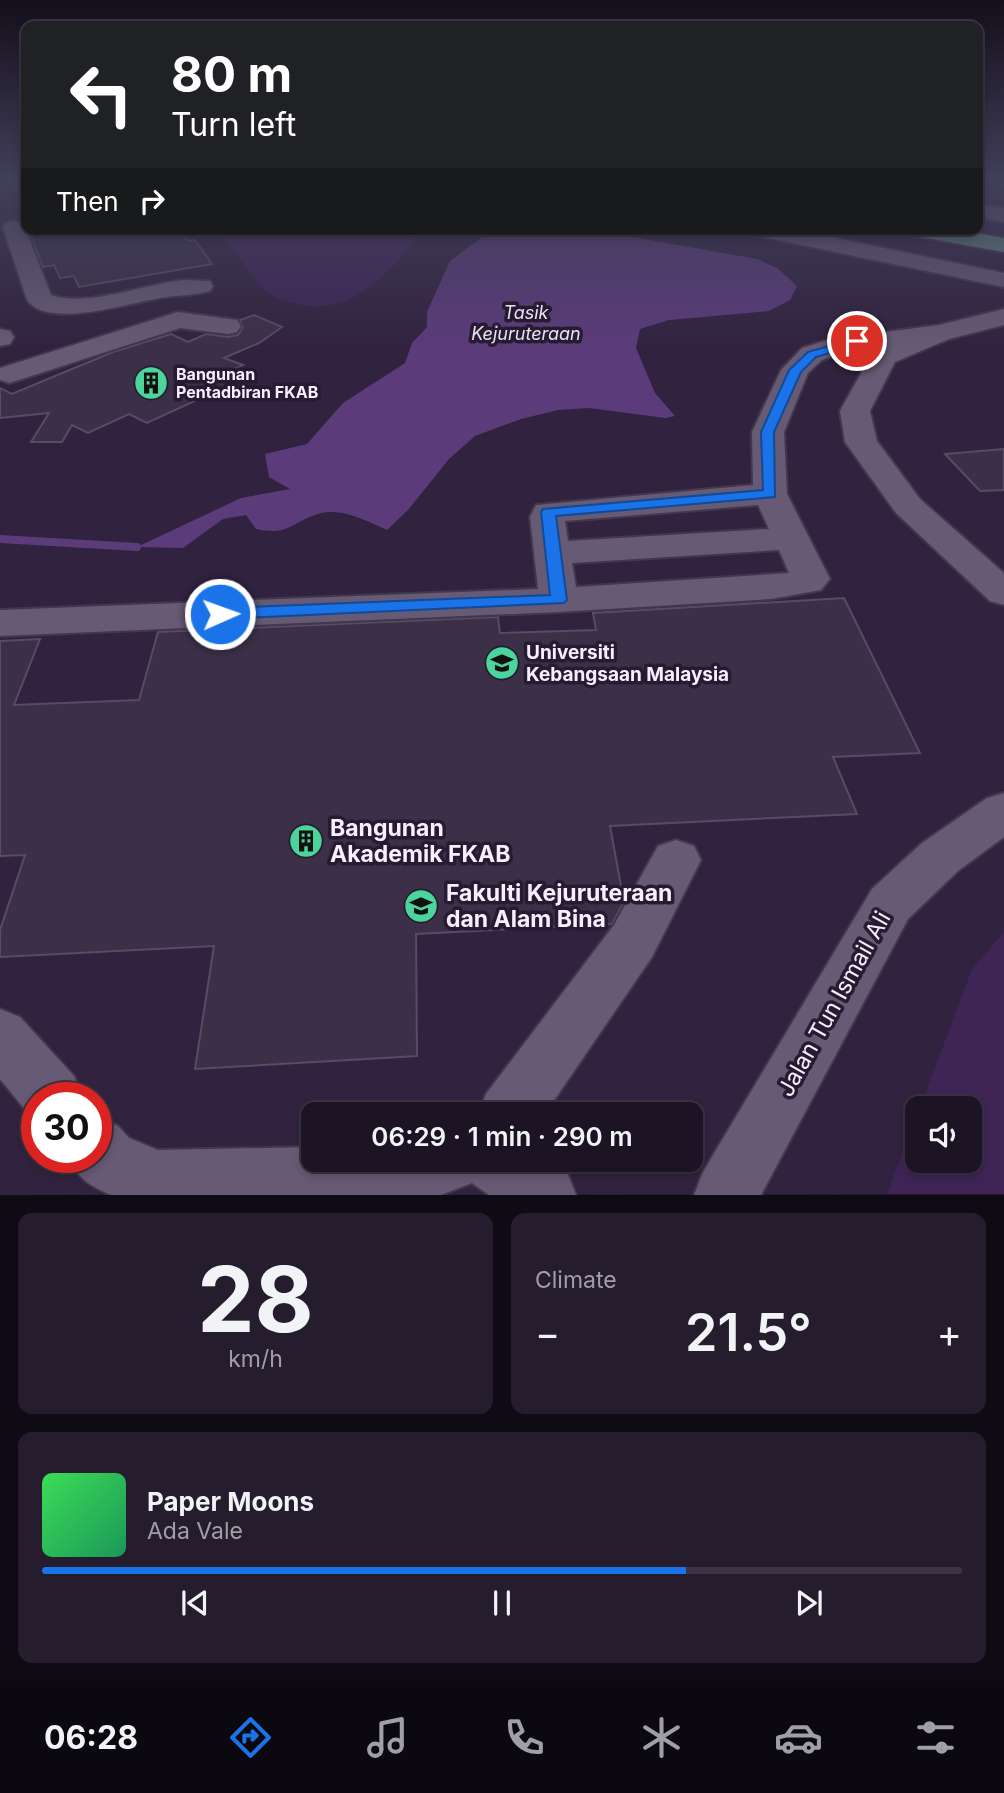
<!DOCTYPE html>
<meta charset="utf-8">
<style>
:root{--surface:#1c1425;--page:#251d2d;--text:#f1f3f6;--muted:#a09ea7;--line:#3a3342;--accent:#1a73e8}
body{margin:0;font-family:Inter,sans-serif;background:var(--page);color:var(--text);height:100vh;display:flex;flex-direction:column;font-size:26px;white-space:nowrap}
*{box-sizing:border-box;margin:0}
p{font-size:23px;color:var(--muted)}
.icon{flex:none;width:38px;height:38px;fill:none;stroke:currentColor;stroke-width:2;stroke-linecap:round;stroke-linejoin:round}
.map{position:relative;height:1195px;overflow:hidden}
.panel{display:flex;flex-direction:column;gap:18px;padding:18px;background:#0f0b14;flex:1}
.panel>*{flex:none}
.guide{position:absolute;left:21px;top:21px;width:962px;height:214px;border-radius:14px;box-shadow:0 4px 10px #0003,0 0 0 2px var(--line);background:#202124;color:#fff;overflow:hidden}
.controls{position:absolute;left:905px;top:1096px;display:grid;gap:14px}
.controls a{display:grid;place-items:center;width:77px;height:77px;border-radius:14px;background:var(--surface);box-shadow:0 4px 10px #0003,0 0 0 2px var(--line);font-size:35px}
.speed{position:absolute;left:21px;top:1082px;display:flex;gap:14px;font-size:35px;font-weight:700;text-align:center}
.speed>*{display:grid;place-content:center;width:91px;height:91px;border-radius:50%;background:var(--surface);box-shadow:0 4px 10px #0003,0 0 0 2px var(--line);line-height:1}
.speed .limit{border:10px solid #d22;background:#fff;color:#111}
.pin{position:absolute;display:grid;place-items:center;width:60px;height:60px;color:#fff;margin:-30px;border:4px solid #fff;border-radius:50%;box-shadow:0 2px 7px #0007}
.me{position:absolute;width:77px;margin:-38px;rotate:88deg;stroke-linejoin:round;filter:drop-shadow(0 0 5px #0008)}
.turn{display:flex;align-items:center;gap:24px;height:147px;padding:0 35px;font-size:32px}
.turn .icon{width:91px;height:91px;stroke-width:2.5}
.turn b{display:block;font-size:49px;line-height:60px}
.then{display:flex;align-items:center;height:66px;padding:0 35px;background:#0003;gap:14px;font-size:26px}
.big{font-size:52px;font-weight:600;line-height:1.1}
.panel .widget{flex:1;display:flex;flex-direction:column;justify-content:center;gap:10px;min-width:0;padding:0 24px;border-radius:14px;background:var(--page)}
.panel .dial{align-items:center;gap:0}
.dial b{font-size:91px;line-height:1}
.song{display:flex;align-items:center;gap:21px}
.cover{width:84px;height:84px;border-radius:10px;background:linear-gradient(135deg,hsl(130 70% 55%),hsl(150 70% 35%))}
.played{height:7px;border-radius:4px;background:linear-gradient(90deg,var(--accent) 70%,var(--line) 70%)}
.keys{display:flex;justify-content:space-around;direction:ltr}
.heat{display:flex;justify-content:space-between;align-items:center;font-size:38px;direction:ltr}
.panel .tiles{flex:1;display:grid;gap:18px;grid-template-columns:1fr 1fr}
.widget:last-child{grid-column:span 2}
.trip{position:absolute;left:301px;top:1102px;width:402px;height:70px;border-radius:14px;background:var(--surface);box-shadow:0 4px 10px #0003,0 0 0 2px var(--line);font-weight:600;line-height:70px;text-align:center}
.menu{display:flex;height:112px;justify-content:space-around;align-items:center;background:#0b080f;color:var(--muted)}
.menu .icon{width:49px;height:49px}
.menu .current{color:var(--accent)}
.menu b{font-size:32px;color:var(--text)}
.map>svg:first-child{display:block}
</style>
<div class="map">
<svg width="1004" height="1195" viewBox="0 0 1004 1195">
<rect width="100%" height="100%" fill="#261b31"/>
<path fill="#31233f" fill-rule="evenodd" d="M0,179h26v50h952v-50h26v1015l-1004,1zM37,1097h59v60h-59zM917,1108h53v52h-53zM313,1115h378v45h-378z"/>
<g fill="#3e2555">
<path d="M218,229h206c-32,40 -69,88 -126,75 -9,-2 -23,-5 -30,-11 -13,-10 -38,-49 -50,-64z"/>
<path d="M1004,932v262h-117l30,-79v45h53v-52h-50l52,-139z"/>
</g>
<path fill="#5b3b7a" d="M493,229h94l170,30 20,9 20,18 -7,14 -21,11 -100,9 -29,9 -4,19 19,45 20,23 -10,2 -76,-10 -31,2 -37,9 -46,17 -26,23 -41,51 -21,20c-21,-9 -45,-23 -69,-16 -29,9 -28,22 -62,15l-10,-14 -23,4 -40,29 -46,-1 104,-49 49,-9 -21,-12 -4,-23 42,-10 36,-41 62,-40 7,-20 15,-16v-15l23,-51z"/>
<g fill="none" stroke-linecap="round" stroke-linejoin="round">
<path stroke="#5b3b7a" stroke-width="8" d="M0,539l137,8"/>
</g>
<g fill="#3b3048" stroke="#574b65" stroke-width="2">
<path d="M28,229h151l9,12 7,-1 17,24 -133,23 -5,-11 -14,2 -6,-13 -11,2z"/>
<path d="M254,315l28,12 -23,16 -35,15 19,7 -22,11 15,6 -89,41 -18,-9 -41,19 -16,-8 -10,17h-31l18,-29 -49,5v-30l12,6 101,-42 58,-18 17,8 18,-8 22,3 10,-2 5,-8 -3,-7z"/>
<path d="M1004,449v41l-24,1 -35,-37z"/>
<path d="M844,598l76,155 -87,4 24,57 -247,12 14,76 -12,22 -196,10 1,122 -222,13 19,-123 -214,11v-27l25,-75 -25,1v-215l40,-2 -26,66 125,-5 19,-68 340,-15 2,16 96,-3 -3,-17z"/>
</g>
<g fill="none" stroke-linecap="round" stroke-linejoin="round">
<g stroke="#42384b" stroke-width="4">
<g id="minor">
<path d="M990,179h14v7l-11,-3z"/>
<path d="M978,204l26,4v14l-26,-5z"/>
<path d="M14,221l8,2 3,5 26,67c36,13 95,-12 134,-15l25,1 3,5 -3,5c-18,5 -37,4 -55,8 -29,5 -108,30 -128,1l-24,-72 3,-5z"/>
<path d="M747,229h45l212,44v14l-246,-51 -8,-2z"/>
<path d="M1004,309v16l-55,14 -54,23 -25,49 7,30 43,58 84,74v32l-14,-4 -94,-88 -51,-71 -5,-31 30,-54 9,-8 -43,6 -14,5 -14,13 -24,59 3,62 43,85 -9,11 -50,9 -212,13 -559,24v-26l538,-21 -8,-72 6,-12 217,-20 -1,-53 29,-62 21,-22 29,-9 108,-14zM758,505l11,24 -201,12 -3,-20zM779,550l10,23 -213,14 -4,-24z"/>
<path d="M178,312l59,8 4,6 -4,6 -9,2 -48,-6 -161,52 -10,3 -9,-3v-12z"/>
<path d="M0,329l10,2 4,6 -4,7 -10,2z"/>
<path d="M1004,793v44l-46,34 -50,48 -147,276h-67l9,-23 169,-283 50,-46 65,-45z"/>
<path d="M676,840l18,6 7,14 -49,97 -108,158h-66l8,-21 128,-169 44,-79z"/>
<path d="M0,1009l20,8 54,59 9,21h-46v23l-5,-2 -32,-39z"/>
<path d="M96,1117l22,9 11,12 29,12 155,-3v13h236l18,12 9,23h-87l-17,-12 -31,12h-330c-22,-10 -33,-16 -43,-38h28z"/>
</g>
</g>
<g stroke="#42384b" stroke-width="4">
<path id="major" d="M904,229h50l50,9v14l-89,-16 -8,-2z"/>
</g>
<use href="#minor" fill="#665a74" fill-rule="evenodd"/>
<use href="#major" fill="#60897e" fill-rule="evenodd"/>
</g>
<linearGradient id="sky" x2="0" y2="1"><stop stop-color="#150f1b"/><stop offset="0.52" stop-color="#413f5a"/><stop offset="1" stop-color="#413f5a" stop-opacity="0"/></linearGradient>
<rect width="1004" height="346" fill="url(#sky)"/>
<path fill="#1a73e8" stroke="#114b97" stroke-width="2" d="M857,338l6,3 -2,3 -45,13 -15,15 -27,60 1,65 -219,19 11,84 -3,3 -344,16 -8,-5 8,-6 330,-13 -9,-83 2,-3 220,-19 -2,-58 28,-62 19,-18z"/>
<defs>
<g id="building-disc" transform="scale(1.75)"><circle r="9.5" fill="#4bd49b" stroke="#261b31"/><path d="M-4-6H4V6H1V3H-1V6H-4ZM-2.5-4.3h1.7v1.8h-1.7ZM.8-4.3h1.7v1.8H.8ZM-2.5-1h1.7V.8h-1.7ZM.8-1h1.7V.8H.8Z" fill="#111"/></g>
<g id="university-disc" transform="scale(1.75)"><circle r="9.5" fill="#4bd49b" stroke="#261b31"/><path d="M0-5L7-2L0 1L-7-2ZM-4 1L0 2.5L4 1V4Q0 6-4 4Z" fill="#111"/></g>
</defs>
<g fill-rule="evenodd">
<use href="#building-disc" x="151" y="383"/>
<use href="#university-disc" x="502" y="663"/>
<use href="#building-disc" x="306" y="841"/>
<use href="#university-disc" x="421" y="906"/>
</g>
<g text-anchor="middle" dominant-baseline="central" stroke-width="7" stroke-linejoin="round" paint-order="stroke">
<g font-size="16" font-weight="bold" fill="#f5effe" stroke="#261b31" text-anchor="start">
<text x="176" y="374">Bangunan<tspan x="176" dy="18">Pentadbiran FKAB</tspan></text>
</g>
<g font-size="18" font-style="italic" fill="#e8e0f3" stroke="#261b31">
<text x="526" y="312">Tasik<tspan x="526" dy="21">Kejuruteraan</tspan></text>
</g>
<g font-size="19" font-weight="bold" fill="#f5effe" stroke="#261b31" text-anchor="start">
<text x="526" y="652">Universiti<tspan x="526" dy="22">Kebangsaan Malaysia</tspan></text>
</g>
<g font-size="23" font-weight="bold" fill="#f5effe" stroke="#261b31" text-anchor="start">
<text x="330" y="828">Bangunan<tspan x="330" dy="26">Akademik FKAB</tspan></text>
<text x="446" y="893">Fakulti Kejuruteraan<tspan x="446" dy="26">dan Alam Bina</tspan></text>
</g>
<g font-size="23" fill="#f5effe" stroke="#261b31">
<text transform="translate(834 1004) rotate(-61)">Jalan Tun Ismail Ali</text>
</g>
</g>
</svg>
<div class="controls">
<a><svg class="icon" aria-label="sound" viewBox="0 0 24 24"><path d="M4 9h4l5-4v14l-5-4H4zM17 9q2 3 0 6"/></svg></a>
</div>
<div class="speed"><div class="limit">30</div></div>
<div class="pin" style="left:857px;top:341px;background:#d93025"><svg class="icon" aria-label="arrive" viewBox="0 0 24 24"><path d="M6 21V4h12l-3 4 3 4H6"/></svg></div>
<svg class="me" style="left:220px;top:614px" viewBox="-20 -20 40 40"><circle r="17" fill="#1a73e8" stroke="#fff" stroke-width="3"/><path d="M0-11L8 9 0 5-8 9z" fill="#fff"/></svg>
<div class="trip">06:29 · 1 min · 290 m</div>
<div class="guide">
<div class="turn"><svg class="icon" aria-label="left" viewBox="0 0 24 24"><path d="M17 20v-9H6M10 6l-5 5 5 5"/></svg><div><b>80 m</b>Turn left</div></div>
<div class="then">Then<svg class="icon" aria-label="right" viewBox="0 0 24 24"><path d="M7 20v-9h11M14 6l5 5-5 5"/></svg></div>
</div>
</div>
<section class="panel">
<div class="tiles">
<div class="widget dial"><b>28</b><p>km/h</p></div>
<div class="widget"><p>Climate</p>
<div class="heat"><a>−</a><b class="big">21.5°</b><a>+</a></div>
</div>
<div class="widget">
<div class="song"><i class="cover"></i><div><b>Paper Moons</b><p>Ada Vale</p></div></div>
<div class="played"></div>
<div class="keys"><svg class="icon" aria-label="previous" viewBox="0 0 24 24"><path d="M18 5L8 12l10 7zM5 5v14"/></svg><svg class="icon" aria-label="pause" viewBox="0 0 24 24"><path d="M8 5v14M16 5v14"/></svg><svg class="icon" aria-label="next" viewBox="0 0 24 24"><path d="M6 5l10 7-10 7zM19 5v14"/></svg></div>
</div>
</div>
</section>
<nav class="menu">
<b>06:28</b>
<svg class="icon current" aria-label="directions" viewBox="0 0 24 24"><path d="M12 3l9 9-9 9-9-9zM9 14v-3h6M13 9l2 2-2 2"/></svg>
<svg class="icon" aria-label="music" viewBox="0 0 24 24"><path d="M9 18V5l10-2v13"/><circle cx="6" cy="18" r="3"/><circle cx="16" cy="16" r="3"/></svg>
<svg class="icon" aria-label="phone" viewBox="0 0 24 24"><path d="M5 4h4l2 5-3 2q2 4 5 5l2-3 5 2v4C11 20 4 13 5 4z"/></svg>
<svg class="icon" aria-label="climate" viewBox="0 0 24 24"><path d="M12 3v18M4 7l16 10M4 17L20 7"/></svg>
<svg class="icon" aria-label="car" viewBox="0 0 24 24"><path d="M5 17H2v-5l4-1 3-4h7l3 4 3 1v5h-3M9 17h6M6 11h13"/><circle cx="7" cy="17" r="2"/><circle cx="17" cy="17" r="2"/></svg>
<svg class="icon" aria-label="filters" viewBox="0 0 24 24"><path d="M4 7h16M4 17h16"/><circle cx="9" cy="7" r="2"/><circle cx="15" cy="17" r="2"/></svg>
</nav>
